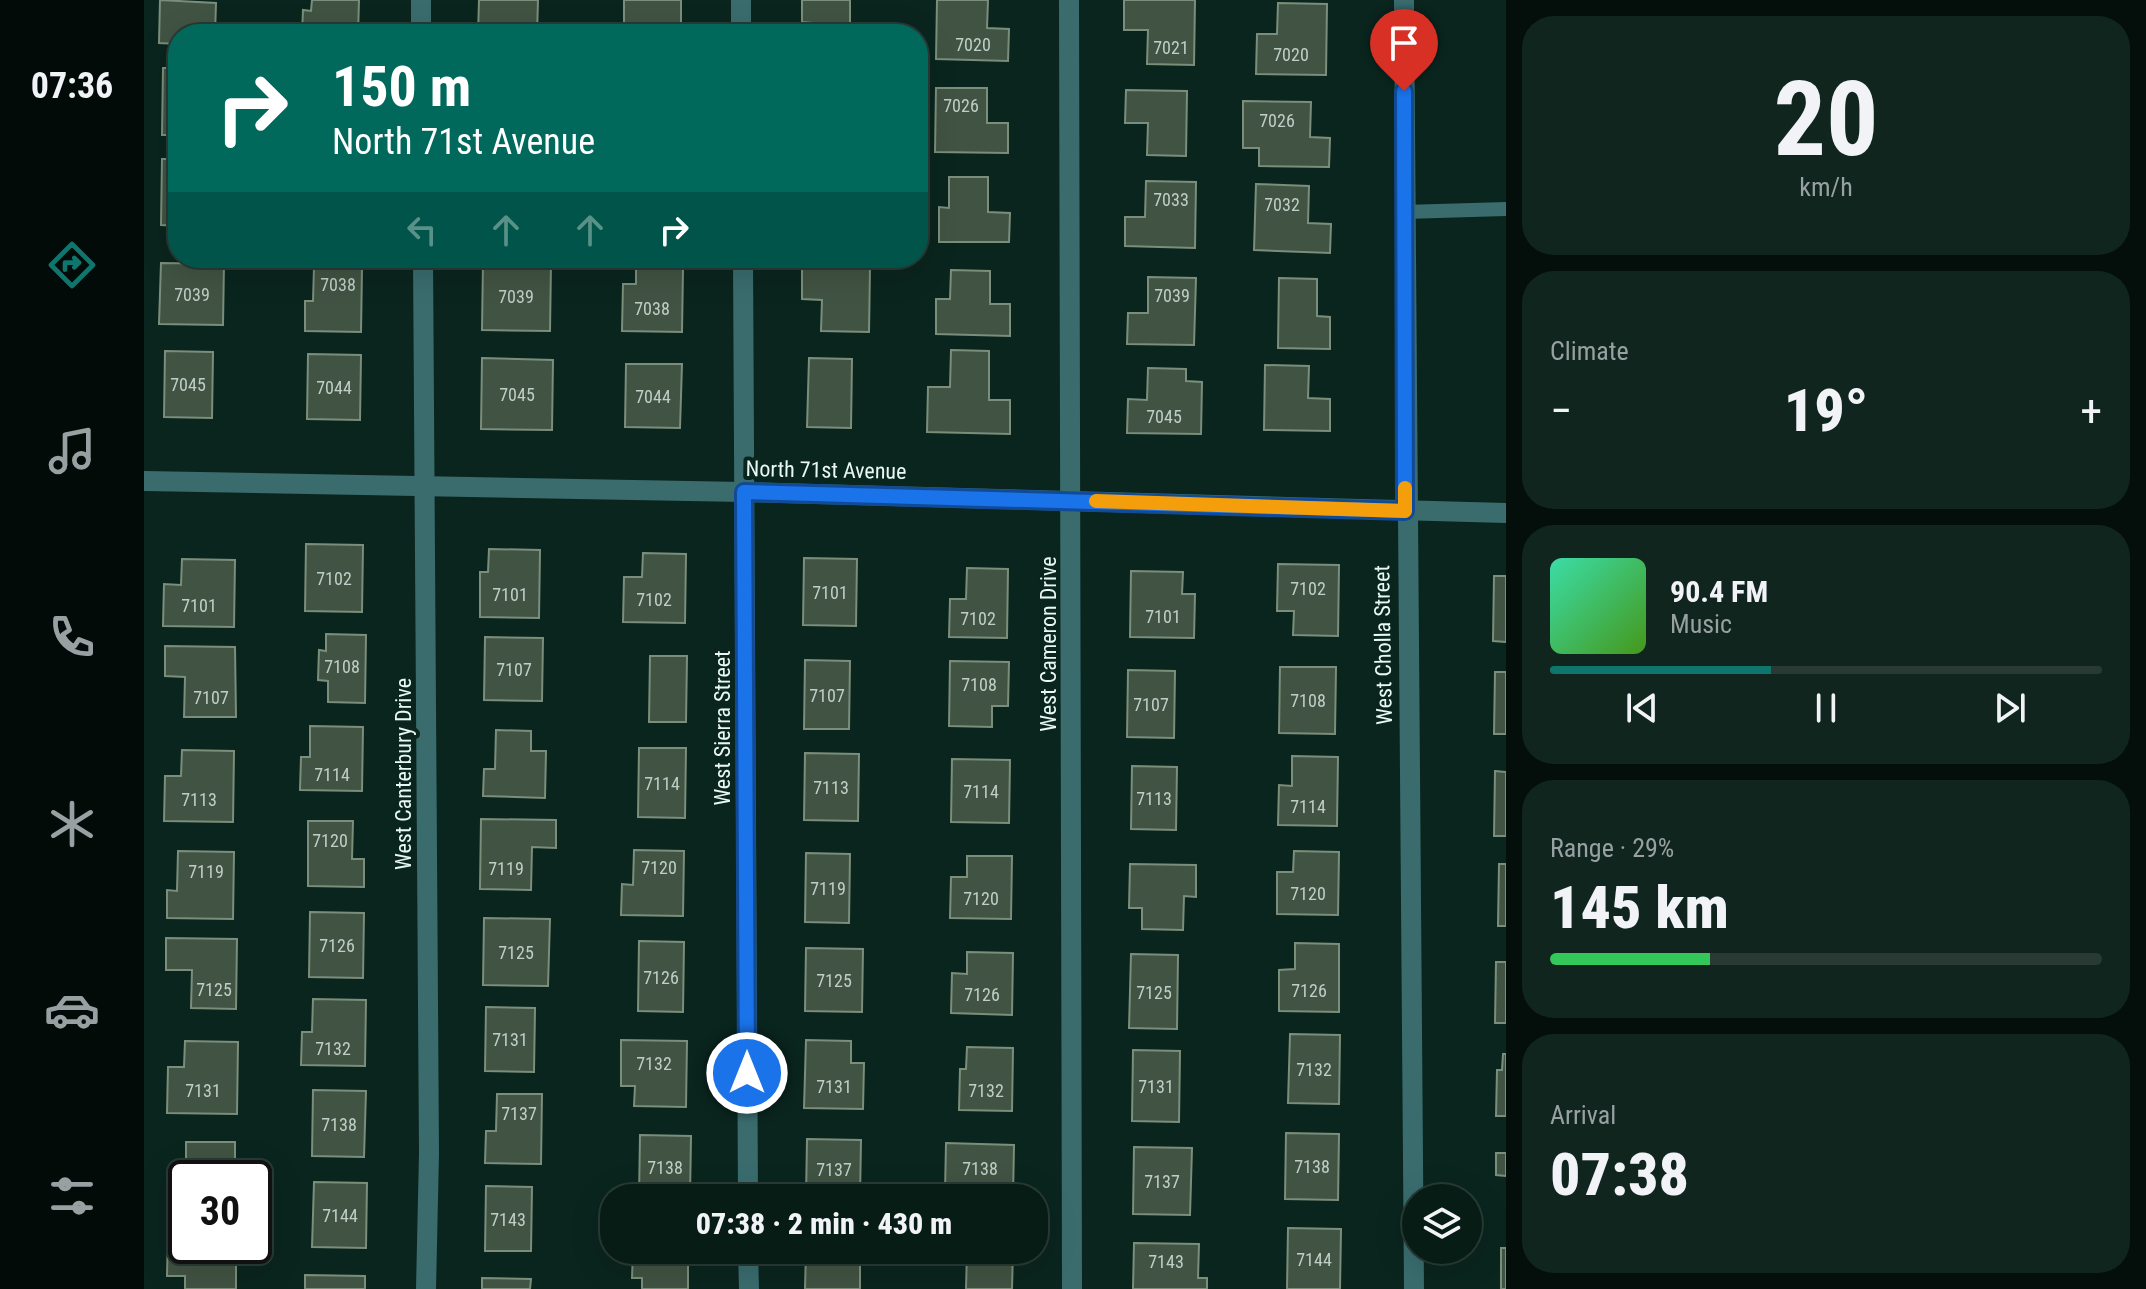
<!DOCTYPE html>
<meta charset="utf-8">
<style>
:root{--surface:#081c16;--page:#11251f;--text:#f1f3f6;--muted:#98a1a1;--line:#293a35;--accent:#0f766e}
body{margin:0;font-family:"Roboto Condensed",sans-serif;background:var(--page);color:var(--text);height:100vh;display:flex;flex-direction:column;font-size:30px;white-space:nowrap}
*{box-sizing:border-box;margin:0}
p{font-size:26px;color:var(--muted)}
.icon{flex:none;width:44px;height:44px;fill:none;stroke:currentColor;stroke-width:2;stroke-linecap:round;stroke-linejoin:round}
.map{position:relative;flex:1;overflow:hidden}
.sheet{display:flex;flex-direction:column;gap:16px;padding:16px;background:#040f0c;width:640px}
.sheet>*{flex:none}
.hud{position:absolute;left:24px;top:24px;width:760px;height:244px;border-radius:32px;box-shadow:0 8px 32px #0002,0 0 0 2px var(--line);background:#00695c;color:#fff;overflow:hidden}
.buttons{position:absolute;left:1258px;top:1184px;display:grid;gap:16px}
.buttons a{display:grid;place-items:center;width:80px;height:80px;border-radius:50%;background:var(--surface);box-shadow:0 8px 32px #0002,0 0 0 2px var(--line);font-size:40px}
.speed{position:absolute;left:24px;top:1160px;display:flex;gap:16px;font-size:40px;font-weight:700;text-align:center}
.speed>*{display:grid;place-content:center;width:104px;height:104px;border-radius:50%;background:var(--surface);box-shadow:0 8px 32px #0002,0 0 0 2px var(--line);line-height:1}
.speed .limit{border:4px solid #111;border-radius:12px;background:#fff;color:#111}
.pin{position:absolute;display:grid;place-items:center;width:68px;height:68px;color:#fff;margin:-82px -34px;border-radius:50% 50% 50% 0;rotate:-45deg;box-shadow:0 0 8px #0007}
.pin .icon{rotate:45deg}
.me{position:absolute;width:88px;margin:-44px;rotate:0deg;stroke-linejoin:round;filter:drop-shadow(0 0 6px #0008)}
.turn{display:flex;align-items:center;gap:28px;height:168px;padding:0 32px;font-size:36px}
.turn .icon{width:104px;height:104px;stroke-width:2.5}
.turn b{display:block;font-size:56px;line-height:68px}
.lanes{display:flex;align-items:center;height:76px;padding:0 32px;background:#0003;justify-content:center;gap:40px;direction:ltr}
.lanes .off{opacity:.35}
.big{font-size:60px;font-weight:800;line-height:1.1}
.sheet .widget{flex:1;display:flex;flex-direction:column;justify-content:center;gap:12px;min-width:0;padding:0 28px;border-radius:32px;background:var(--page)}
.sheet .dial{align-items:center;gap:0}
.dial b{font-size:104px;line-height:1}
.song{display:flex;align-items:center;gap:24px}
.cover{width:96px;height:96px;border-radius:12px;background:linear-gradient(135deg,hsl(160 70% 55%),hsl(100 70% 35%))}
.played{height:8px;border-radius:4px;background:linear-gradient(90deg,var(--accent) 40%,var(--line) 40%)}
.keys{display:flex;justify-content:space-around;direction:ltr}
.heat{display:flex;justify-content:space-between;align-items:center;font-size:44px;direction:ltr}
.charge{height:12px;border-radius:6px;background:linear-gradient(90deg,#34c759 29%,var(--line) 0)}
.trip{position:absolute;left:456px;top:1184px;width:448px;height:80px;border-radius:32px;background:var(--surface);box-shadow:0 8px 32px #0002,0 0 0 2px var(--line);font-weight:800;line-height:80px;text-align:center}
main{display:flex;flex:1;min-height:0}
.dock{display:flex;flex-direction:column;width:144px;justify-content:space-around;align-items:center;background:#030b09;color:var(--muted)}
.dock .icon{width:56px;height:56px}
.dock .active{color:var(--accent)}
.dock b{font-size:36px;color:var(--text)}
.map>svg:first-child{display:block}
</style>
<main>
<nav class="dock">
<b>07:36</b>
<svg class="icon active" aria-label="directions" viewBox="0 0 24 24"><path d="M12 3l9 9-9 9-9-9zM9 14v-3h6M13 9l2 2-2 2"/></svg>
<svg class="icon" aria-label="music" viewBox="0 0 24 24"><path d="M9 18V5l10-2v13"/><circle cx="6" cy="18" r="3"/><circle cx="16" cy="16" r="3"/></svg>
<svg class="icon" aria-label="phone" viewBox="0 0 24 24"><path d="M5 4h4l2 5-3 2q2 4 5 5l2-3 5 2v4C11 20 4 13 5 4z"/></svg>
<svg class="icon" aria-label="climate" viewBox="0 0 24 24"><path d="M12 3v18M4 7l16 10M4 17L20 7"/></svg>
<svg class="icon" aria-label="car" viewBox="0 0 24 24"><path d="M5 17H2v-5l4-1 3-4h7l3 4 3 1v5h-3M9 17h6M6 11h13"/><circle cx="7" cy="17" r="2"/><circle cx="17" cy="17" r="2"/></svg>
<svg class="icon" aria-label="filters" viewBox="0 0 24 24"><path d="M4 7h16M4 17h16"/><circle cx="9" cy="7" r="2"/><circle cx="15" cy="17" r="2"/></svg>
</nav>
<div class="map">
<svg width="1362" height="1289" viewBox="0 0 1362 1289">
<rect width="100%" height="100%" fill="#0a251e"/>
<g fill="#415342" stroke="#7b8e7b" stroke-width="2">
<path d="M16,0l56,3 -1,31h-37v10l-19,-1z"/>
<path d="M168,0h47l-1,34h-56l1,-24 8,1z"/>
<path d="M335,0h59l-1,34h-59z"/>
<path d="M480,0h57v34l-57,-2z"/>
<path d="M658,0h48v34h-38v-11l-10,-1z"/>
<path d="M793,0h51l-1,28 22,1 -1,32 -72,-2z"/>
<path d="M980,0h71l-1,65 -47,-1 1,-34h-24z"/>
<path d="M1134,3l49,1 -1,71 -70,-1 1,-40h20z"/>
<path d="M19,68h15v67h-16z"/>
<path d="M792,88h51v35h21v30l-73,-1z"/>
<path d="M982,90l61,1 -1,65 -39,-1 1,-32h-23z"/>
<path d="M1099,101l68,1 -1,35 20,1 -1,29 -70,-1v-18h-16z"/>
<path d="M18,159h16v67l-17,-1z"/>
<path d="M805,177h39v35l22,1 -1,29h-70v-35l10,1z"/>
<path d="M1002,181l50,1 -1,66 -70,-2v-29h20z"/>
<path d="M1112,184l53,2 -1,37 23,1 -1,29 -76,-3z"/>
<path d="M339,262l68,1 -1,68 -68,-1z"/>
<path d="M17,263l63,1 -1,61 -64,-1z"/>
<path d="M170,267l48,1 -1,64 -56,-1v-30h8z"/>
<path d="M658,267l68,1 -1,64 -48,-1 1,-31 -20,-1z"/>
<path d="M492,269h47l-1,63 -60,-1 1,-47h13z"/>
<path d="M807,270l39,1v33h20v32l-74,-2v-35h14z"/>
<path d="M1004,277l48,1 -2,67 -67,-1 1,-31h20z"/>
<path d="M1135,278l38,1v37l13,1v32l-52,-1z"/>
<path d="M807,350l38,1v49h21v34l-83,-2 1,-45h22z"/>
<path d="M21,351l48,1 -1,66 -48,-1z"/>
<path d="M164,354l53,1 -1,65 -53,-1z"/>
<path d="M338,358l71,2 -1,70 -71,-1z"/>
<path d="M665,358l43,1 -1,69 -44,-1z"/>
<path d="M482,364h56l-2,64 -55,-1z"/>
<path d="M1121,365l44,1 -1,32 22,1v32l-66,-1z"/>
<path d="M1004,368l38,1v12l16,1 -1,52 -74,-1 1,-34 19,1z"/>
<path d="M162,544l57,1 -1,67 -57,-1z"/>
<path d="M345,549l51,1 -1,68 -59,-1v-45h8z"/>
<path d="M499,553l43,1 -1,69 -62,-1 1,-45h18z"/>
<path d="M660,558l53,1 -1,67 -53,-1z"/>
<path d="M38,559l53,1 -1,67 -71,-1 1,-42 17,1z"/>
<path d="M1134,564l61,1 -1,71 -45,-1 1,-24h-17z"/>
<path d="M823,568l41,1 -1,69 -58,-1 1,-38h16z"/>
<path d="M987,571l52,1 -1,22h13l-1,44 -64,-1z"/>
<path d="M1350,576h12v66l-13,-1z"/>
<path d="M182,634l40,1 -1,68 -37,-1v-21l-10,-1 1,-30 7,1z"/>
<path d="M341,637l58,1 -1,63 -58,-1z"/>
<path d="M21,646l70,1 1,70h-52l1,-40 -20,-1z"/>
<path d="M506,656h37l-1,66h-37z"/>
<path d="M661,660l45,1 -1,68h-45z"/>
<path d="M806,661l59,1 -1,44h-16v21l-43,-1z"/>
<path d="M1136,667h56l-1,67 -56,-1z"/>
<path d="M984,670l47,1 -1,67 -47,-1z"/>
<path d="M1351,672h11v62h-12z"/>
<path d="M166,726l53,1 -1,64 -62,-1 1,-33h9z"/>
<path d="M352,730l35,1v20h15l-1,47 -62,-2 1,-27h11z"/>
<path d="M495,748h47l-1,70 -47,-1z"/>
<path d="M38,750l52,1 -1,71 -69,-1 1,-45h16z"/>
<path d="M661,753l54,1 -1,67 -54,-1z"/>
<path d="M1148,756l46,1 -1,69 -59,-1 1,-40 13,1z"/>
<path d="M808,759l58,1 -1,63 -58,-1z"/>
<path d="M988,766l45,1 -1,63 -45,-1z"/>
<path d="M1351,771l11,1v64h-12z"/>
<path d="M337,819l75,1v28l-24,-1 -1,43 -51,-1z"/>
<path d="M164,821h45l-1,38h12v28l-56,-1z"/>
<path d="M490,850l50,1 -1,65 -62,-1 1,-31 11,1z"/>
<path d="M34,851l56,1 -1,67 -66,-1v-28l10,1z"/>
<path d="M1150,851l45,1 -1,63 -61,-1v-42h16z"/>
<path d="M662,853l44,1 -1,69 -44,-1z"/>
<path d="M823,856h45l-1,63 -61,-1 1,-41h16z"/>
<path d="M986,864l66,1v32l-12,-1 -1,34 -41,-1v-21h-13z"/>
<path d="M1355,864h7v62h-8z"/>
<path d="M166,912l54,1 -1,65 -54,-1z"/>
<path d="M340,918l66,1 -2,67 -65,-1z"/>
<path d="M22,938l71,1 -1,70 -45,-1 1,-38h-26z"/>
<path d="M495,941l45,1 -1,70 -45,-1z"/>
<path d="M1151,943l44,1v68l-60,-1v-41l16,-1z"/>
<path d="M662,948l57,1 -1,63 -57,-1z"/>
<path d="M823,952l46,1 -1,62 -61,-2 1,-40 15,1z"/>
<path d="M987,954l47,1 -1,74 -48,-1z"/>
<path d="M1352,962h10v61h-11z"/>
<path d="M169,999l53,1 -1,66 -64,-1 1,-33h10z"/>
<path d="M342,1007l49,1 -1,64 -49,-1z"/>
<path d="M1146,1034l50,1 -1,69 -51,-1z"/>
<path d="M477,1040l66,1 -1,66 -52,-1 1,-20h-14z"/>
<path d="M662,1040l45,1v22h13l-1,46 -59,-1z"/>
<path d="M41,1041l53,1 -1,72 -70,-1 1,-46h16z"/>
<path d="M823,1047l46,1 -1,63 -53,-1 1,-41h6z"/>
<path d="M989,1050l47,1 -1,71 -47,-1z"/>
<path d="M1359,1054h3v62h-10l1,-46h5z"/>
<path d="M169,1090l53,1 -2,66 -52,-1z"/>
<path d="M353,1094h45l-1,70 -56,-1 1,-32h10z"/>
<path d="M1142,1133l53,1 -1,66 -53,-1z"/>
<path d="M496,1135l51,1 -1,62h-51z"/>
<path d="M663,1139l54,1 -1,58h-54z"/>
<path d="M42,1142h49v36h-49v32h-18v-41h18z"/>
<path d="M802,1143l68,2 -1,53h-52v-5l-16,-1z"/>
<path d="M990,1147l58,1 -2,67 -57,-1z"/>
<path d="M1352,1153h10v23l-10,-1z"/>
<path d="M170,1182l53,1 -1,65 -54,-1z"/>
<path d="M342,1186l46,1 -1,64h-46z"/>
<path d="M1144,1228l53,1 -1,60h-53z"/>
<path d="M24,1229h18v17h50v43h-51v-13h-18z"/>
<path d="M990,1243l65,1 -1,34h9v11h-74z"/>
<rect x="1357" y="1248" width="5" height="41"/>
<path d="M489,1250h55v39h-46v-11h-10z"/>
<path d="M662,1250h54v39h-55z"/>
<path d="M823,1250h46l-1,39h-46z"/>
<path d="M161,1275l60,1v13h-60z"/>
<path d="M338,1278l49,1 -1,10h-48z"/>
</g>
<g fill="none" stroke-linecap="round" stroke-linejoin="round">
<path stroke="#3a6c6e" stroke-width="14" d="M1260,212l102,-3"/>
<g stroke="#3a6c6e" stroke-width="20">
<path d="M277,0v34"/>
<path d="M597,0v34"/>
<path d="M925,0l3,1289"/>
<path d="M279,258l6,895 -3,136"/>
<path d="M599,258l5,940"/>
<path d="M604,1250l1,39"/>
</g>
<g stroke="#3a6c6e" stroke-width="20">
<path d="M1260,0l10,1289"/>
<path d="M0,481l600,11 762,21"/>
</g>
</g>
<g fill="none" stroke-linecap="round" stroke-linejoin="round">
<g stroke="#114b97" stroke-width="20">
<path id="route" d="M603,1073l-3,-581 661,19 -1,-420"/>
</g>
<use href="#route" stroke="#1a73e8" stroke-width="14"/>
<path stroke="#f59e0b" stroke-width="14" d="M952,501l309,10v-23"/>
</g>
<g text-anchor="middle" dominant-baseline="central" stroke-width="8" stroke-linejoin="round" paint-order="stroke">
<g font-size="18" fill="#bfcfc7">
<text x="829" y="44">7020</text>
<text x="1027" y="47">7021</text>
<text x="1147" y="54">7020</text>
<text x="817" y="105">7026</text>
<text x="1133" y="120">7026</text>
<text x="1027" y="199">7033</text>
<text x="1138" y="204">7032</text>
<text x="194" y="284">7038</text>
<text x="48" y="294">7039</text>
<text x="1028" y="295">7039</text>
<text x="372" y="296">7039</text>
<text x="508" y="308">7038</text>
<text x="44" y="384">7045</text>
<text x="190" y="387">7044</text>
<text x="373" y="394">7045</text>
<text x="509" y="396">7044</text>
<text x="1020" y="416">7045</text>
<text x="190" y="578">7102</text>
<text x="1164" y="588">7102</text>
<text x="686" y="592">7101</text>
<text x="366" y="594">7101</text>
<text x="510" y="599">7102</text>
<text x="55" y="605">7101</text>
<text x="1019" y="616">7101</text>
<text x="834" y="618">7102</text>
<text x="198" y="666">7108</text>
<text x="370" y="669">7107</text>
<text x="835" y="684">7108</text>
<text x="683" y="695">7107</text>
<text x="67" y="697">7107</text>
<text x="1164" y="700">7108</text>
<text x="1007" y="704">7107</text>
<text x="188" y="774">7114</text>
<text x="518" y="783">7114</text>
<text x="687" y="787">7113</text>
<text x="837" y="791">7114</text>
<text x="1010" y="798">7113</text>
<text x="55" y="799">7113</text>
<text x="1164" y="806">7114</text>
<text x="186" y="840">7120</text>
<text x="515" y="867">7120</text>
<text x="362" y="868">7119</text>
<text x="62" y="871">7119</text>
<text x="684" y="888">7119</text>
<text x="1164" y="893">7120</text>
<text x="837" y="898">7120</text>
<text x="193" y="945">7126</text>
<text x="372" y="952">7125</text>
<text x="517" y="977">7126</text>
<text x="690" y="980">7125</text>
<text x="70" y="989">7125</text>
<text x="1165" y="990">7126</text>
<text x="1010" y="992">7125</text>
<text x="838" y="994">7126</text>
<text x="366" y="1039">7131</text>
<text x="189" y="1048">7132</text>
<text x="510" y="1063">7132</text>
<text x="1170" y="1069">7132</text>
<text x="690" y="1086">7131</text>
<text x="1012" y="1086">7131</text>
<text x="59" y="1090">7131</text>
<text x="842" y="1090">7132</text>
<text x="375" y="1113">7137</text>
<text x="195" y="1124">7138</text>
<text x="1168" y="1166">7138</text>
<text x="521" y="1167">7138</text>
<text x="836" y="1168">7138</text>
<text x="690" y="1169">7137</text>
<text x="1018" y="1181">7137</text>
<text x="196" y="1215">7144</text>
<text x="364" y="1219">7143</text>
<text x="1170" y="1259">7144</text>
<text x="1022" y="1261">7143</text>
</g>
<g font-size="22" fill="#e9f8f3" stroke="#0a251e">
<text transform="translate(682 470) rotate(1)">North 71st Avenue</text>
<text transform="translate(904 644) rotate(-90)">West Cameron Drive</text>
<text transform="translate(1239 645) rotate(-91)">West Cholla Street</text>
<text transform="translate(578 728) rotate(-90)">West Sierra Street</text>
<text transform="translate(259 774) rotate(-90)">West Canterbury Drive</text>
</g>
</g>
</svg>
<div class="buttons">
<a><svg class="icon" aria-label="layers" viewBox="0 0 24 24"><path d="M12 4l9 5-9 5-9-5zM3 14l9 5 9-5"/></svg></a>
</div>
<div class="speed"><div class="limit">30</div></div>
<div class="pin" style="left:1260px;top:91px;background:#d93025"><svg class="icon" aria-label="arrive" viewBox="0 0 24 24"><path d="M6 21V4h12l-3 4 3 4H6"/></svg></div>
<svg class="me" style="left:603px;top:1073px" viewBox="-20 -20 40 40"><circle r="17" fill="#1a73e8" stroke="#fff" stroke-width="3"/><path d="M0-11L8 9 0 5-8 9z" fill="#fff"/></svg>
<div class="trip">07:38 · 2 min · 430 m</div>
<div class="hud">
<div class="turn"><svg class="icon" aria-label="right" viewBox="0 0 24 24"><path d="M7 20v-9h11M14 6l5 5-5 5"/></svg><div><b>150 m</b>North 71st Avenue</div></div>
<div class="lanes"><svg class="icon off" aria-label="left" viewBox="0 0 24 24"><path d="M17 20v-9H6M10 6l-5 5 5 5"/></svg><svg class="icon off" aria-label="ahead" viewBox="0 0 24 24"><path d="M12 20V5M6 11l6-6 6 6"/></svg><svg class="icon off" aria-label="ahead" viewBox="0 0 24 24"><path d="M12 20V5M6 11l6-6 6 6"/></svg><svg class="icon" aria-label="right" viewBox="0 0 24 24"><path d="M7 20v-9h11M14 6l5 5-5 5"/></svg></div>
</div>
</div>
<section class="sheet">
<div class="widget dial"><b>20</b><p>km/h</p></div>
<div class="widget"><p>Climate</p>
<div class="heat"><a>−</a><b class="big">19°</b><a>+</a></div>
</div>
<div class="widget">
<div class="song"><i class="cover"></i><div><b>90.4 FM</b><p>Music</p></div></div>
<div class="played"></div>
<div class="keys"><svg class="icon" aria-label="previous" viewBox="0 0 24 24"><path d="M18 5L8 12l10 7zM5 5v14"/></svg><svg class="icon" aria-label="pause" viewBox="0 0 24 24"><path d="M8 5v14M16 5v14"/></svg><svg class="icon" aria-label="next" viewBox="0 0 24 24"><path d="M6 5l10 7-10 7zM19 5v14"/></svg></div>
</div>
<div class="widget"><p>Range · 29%</p><b class="big">145 km</b><div class="charge"></div></div>
<div class="widget"><p>Arrival</p><b class="big">07:38</b></div>
</section>
</main>
